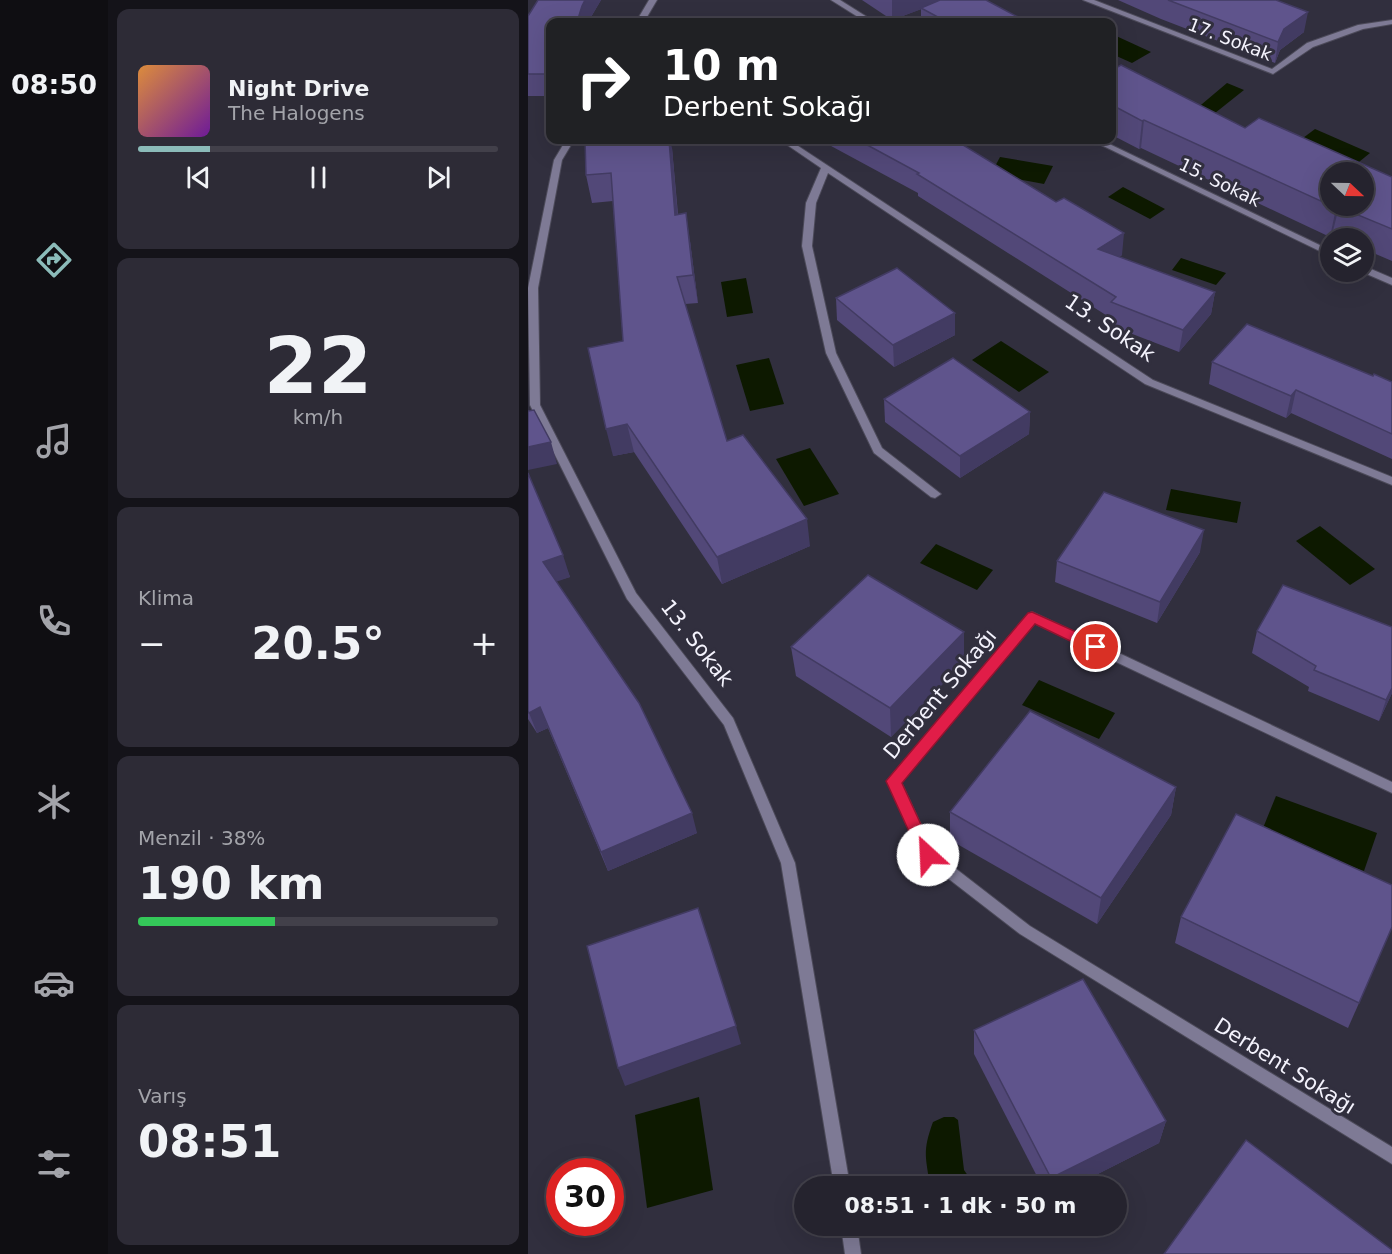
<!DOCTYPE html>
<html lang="tr">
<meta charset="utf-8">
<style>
:root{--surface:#25232e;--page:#2d2b36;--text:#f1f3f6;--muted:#a3a4aa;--line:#42404a;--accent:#8bbbb9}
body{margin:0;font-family:"DejaVu Sans",sans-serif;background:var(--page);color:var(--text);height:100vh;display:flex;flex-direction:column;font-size:22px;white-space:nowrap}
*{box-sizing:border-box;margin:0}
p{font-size:20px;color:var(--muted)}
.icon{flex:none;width:33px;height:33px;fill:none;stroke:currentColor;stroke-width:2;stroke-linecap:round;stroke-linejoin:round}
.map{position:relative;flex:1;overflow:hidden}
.sheet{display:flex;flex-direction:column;gap:9px;padding:9px;background:#141319;width:420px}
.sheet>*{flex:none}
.hud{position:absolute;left:18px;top:18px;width:570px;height:126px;border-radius:12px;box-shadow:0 6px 24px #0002,0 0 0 2px var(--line);background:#202124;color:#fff;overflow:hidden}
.needle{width:39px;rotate:112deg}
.tools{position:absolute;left:792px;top:162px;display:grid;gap:12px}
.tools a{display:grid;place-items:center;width:54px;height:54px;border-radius:50%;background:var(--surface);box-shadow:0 6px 24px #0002,0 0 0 2px var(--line);font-size:30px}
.speed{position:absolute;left:18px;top:1158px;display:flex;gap:12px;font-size:30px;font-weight:700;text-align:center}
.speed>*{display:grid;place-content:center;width:78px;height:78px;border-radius:50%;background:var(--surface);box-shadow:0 6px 24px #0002,0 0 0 2px var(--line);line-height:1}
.speed .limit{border:9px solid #d22;background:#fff;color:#111}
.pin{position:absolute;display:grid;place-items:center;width:51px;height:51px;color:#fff;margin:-26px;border:3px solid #fff;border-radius:50%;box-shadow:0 2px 6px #0007}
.me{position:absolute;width:66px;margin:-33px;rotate:335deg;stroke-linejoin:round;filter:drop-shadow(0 0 4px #0008)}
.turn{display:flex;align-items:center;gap:21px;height:126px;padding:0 18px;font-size:27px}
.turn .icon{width:78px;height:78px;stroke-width:2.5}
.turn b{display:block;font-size:42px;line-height:51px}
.big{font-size:45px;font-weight:700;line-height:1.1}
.sheet .widget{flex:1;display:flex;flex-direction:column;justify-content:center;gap:9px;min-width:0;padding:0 21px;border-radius:12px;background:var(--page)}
.sheet .dial{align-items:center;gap:0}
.dial b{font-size:78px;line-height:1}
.song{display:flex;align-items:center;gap:18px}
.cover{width:72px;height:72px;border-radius:9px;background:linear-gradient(135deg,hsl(30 70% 55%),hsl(280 70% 35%))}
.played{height:6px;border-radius:3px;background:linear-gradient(90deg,var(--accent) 20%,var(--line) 20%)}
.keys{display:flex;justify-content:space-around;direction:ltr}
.heat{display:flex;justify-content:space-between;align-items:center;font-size:33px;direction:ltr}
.charge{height:9px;border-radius:4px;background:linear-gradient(90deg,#34c759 38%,var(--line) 0)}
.trip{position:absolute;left:266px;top:1176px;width:333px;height:60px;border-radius:30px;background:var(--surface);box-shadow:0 6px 24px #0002,0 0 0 2px var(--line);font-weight:700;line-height:60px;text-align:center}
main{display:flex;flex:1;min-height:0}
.tabs{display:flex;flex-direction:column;width:108px;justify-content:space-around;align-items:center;background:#0f0e12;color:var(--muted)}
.tabs .icon{width:42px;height:42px}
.tabs .active{color:var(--accent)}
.tabs b{font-size:27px;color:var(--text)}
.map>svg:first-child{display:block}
</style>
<main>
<nav class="tabs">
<b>08:50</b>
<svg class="icon active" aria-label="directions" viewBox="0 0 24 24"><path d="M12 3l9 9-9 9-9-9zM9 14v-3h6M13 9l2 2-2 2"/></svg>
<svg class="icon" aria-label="music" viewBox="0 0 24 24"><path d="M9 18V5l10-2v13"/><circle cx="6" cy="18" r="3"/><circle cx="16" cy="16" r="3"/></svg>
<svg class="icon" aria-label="phone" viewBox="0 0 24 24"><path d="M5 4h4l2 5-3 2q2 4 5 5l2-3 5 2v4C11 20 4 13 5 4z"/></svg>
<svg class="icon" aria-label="climate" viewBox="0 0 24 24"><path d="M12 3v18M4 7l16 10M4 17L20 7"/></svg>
<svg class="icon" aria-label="car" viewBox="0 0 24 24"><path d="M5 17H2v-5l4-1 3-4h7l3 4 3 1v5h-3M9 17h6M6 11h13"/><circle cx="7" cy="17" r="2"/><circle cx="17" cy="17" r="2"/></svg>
<svg class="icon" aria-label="filters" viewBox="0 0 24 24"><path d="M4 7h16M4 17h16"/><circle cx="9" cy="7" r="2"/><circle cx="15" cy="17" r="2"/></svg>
</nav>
<section class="sheet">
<div class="widget">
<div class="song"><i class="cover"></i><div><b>Night Drive</b><p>The Halogens</p></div></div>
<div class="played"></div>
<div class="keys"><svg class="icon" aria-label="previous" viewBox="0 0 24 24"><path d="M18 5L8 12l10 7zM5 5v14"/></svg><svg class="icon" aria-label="pause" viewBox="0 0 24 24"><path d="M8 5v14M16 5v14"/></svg><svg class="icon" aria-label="next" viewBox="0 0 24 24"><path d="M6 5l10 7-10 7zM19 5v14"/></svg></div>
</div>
<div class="widget dial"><b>22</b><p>km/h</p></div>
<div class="widget"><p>Klima</p>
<div class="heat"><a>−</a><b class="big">20.5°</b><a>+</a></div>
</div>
<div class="widget"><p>Menzil · 38%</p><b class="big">190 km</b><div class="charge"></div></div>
<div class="widget"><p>Varış</p><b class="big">08:51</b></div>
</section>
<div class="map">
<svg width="864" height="1254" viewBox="0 0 864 1254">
<rect width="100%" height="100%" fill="#312f3e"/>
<g fill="#0d1900">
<path d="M586,35l37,17 -19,11 -20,-9v-17z"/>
<path d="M699,83l17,7 -39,31 -16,-6z"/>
<path d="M787,129l55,24 -16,13 -55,-25z"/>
<path d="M472,157l53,9 -9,18 -53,-10z"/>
<path d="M595,187l42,22 -15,10 -42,-22z"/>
<path d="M653,258l45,15 -10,12 -44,-15z"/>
<path d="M218,278l7,35 -26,4 -6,-35z"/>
<path d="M473,341l48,31 -30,20 -47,-32z"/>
<path d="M241,358l15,46 -34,7 -14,-46z"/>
<path d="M282,448l29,46 -35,12 -28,-47z"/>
<path d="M643,489l70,13 -4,21 -71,-13z"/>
<path d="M792,526l55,43 -25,16 -54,-44z"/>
<path d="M408,544l57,26 -16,20 -57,-27z"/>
<path d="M511,680l76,33 -16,26 -77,-34z"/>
<path d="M748,796l101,37 -13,38 -103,-38z"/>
<path d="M171,1097l14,93 -66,18 -12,-93z"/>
<path d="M416,1117h10l4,3 6,50 11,16h-45c-4,-29 -8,-34 3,-64z"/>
</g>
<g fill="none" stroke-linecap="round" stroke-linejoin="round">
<g stroke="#4c4a59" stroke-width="2">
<g id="minor">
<path d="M121,0h8l-13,22h-8z"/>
<path d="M303,0h9l35,22h-9z"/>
<path d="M555,0h11l178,69 35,-26 51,-18 34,-5v4l-29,5 -50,18 -40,27z"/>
<path d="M38,140h8l-12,20 -24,128 2,117 96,188 97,125 62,145 55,323h-16l-53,-323 -57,-138 -97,-126 -97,-194 -2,-117 26,-128z"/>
<path d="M252,140h9l364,240 239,97v8l-247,-101 -317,-211 -12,30 -4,43 24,107 46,95 59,46 -6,4 -4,-1 -57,-44 -48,-100 -24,-107 4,-43 15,-35z"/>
<path d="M563,140h10l229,110v6z"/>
<path d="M836,266l28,12v7l-30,-13h2z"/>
<path d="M504,612l360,170v11l-358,-170 -133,159 32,69 97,75 362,221v17l-372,-230 -97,-75 -36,-78 141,-167z"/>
<path d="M313,1226h16l4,28h-16z"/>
</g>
</g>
<use href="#minor" fill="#7e7a95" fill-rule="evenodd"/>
</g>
<g fill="#524878">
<path d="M10,0h63l-13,22h-38v74h-22v-80z"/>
<path d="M334,0h76l80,22h-97v-13l-29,11z"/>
<path d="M590,0h158l28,32 -24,18 -5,13 -114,-44z"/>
<path d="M584,70l133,58 147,49v84l-28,-12v-11h-25l-7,-3 -2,2 -189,-89 -2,1 -27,-14z"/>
<path d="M292,140h135l167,115 -3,2 96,35 -4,22 -32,38 -70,-27v-8l-191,-121v-3z"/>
<path d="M144,148l6,66 12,27 8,62 -13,1 42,137 83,105 -88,38 -88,-132 -21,4 10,-115 -10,-140 -21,2 -6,-28z"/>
<path d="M308,298l119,15v22l-61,32 -57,-47z"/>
<path d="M684,362l161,14 19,6v77l-101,-46 -5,5 -77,-34z"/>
<path d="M356,399l146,13 -1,22 -69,44 -75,-56z"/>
<path d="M0,473l42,104 -14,4 141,252 -89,38 -60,-143 -11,5 -9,-14z"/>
<path d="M672,552l-43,71 -102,-41 2,-21z"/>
<path d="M729,631l135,62 -13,28 -71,-30 1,-4 -57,-34z"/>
<path d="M436,632v30l-73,75 -95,-61 -5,-29z"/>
<path d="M648,787l-5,28 -74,109 -147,-84v-28z"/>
<path d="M653,917l178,86 -11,25 -173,-85z"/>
<path d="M446,1030l192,91 -7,22 -85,43h-32l-68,-132z"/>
</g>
<g fill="#423b62">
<path d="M57,0h16l-13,22h-11l5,-16z"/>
<path d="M364,0h46v3l-46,17z"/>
<path d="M780,12l-4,20 -24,18 -5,13 3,-21 6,-13z"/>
<path d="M490,17v5h-12z"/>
<path d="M616,120l-3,28 -2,1 3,-28z"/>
<path d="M141,140h1l2,8 8,94 -5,-27z"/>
<path d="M811,207l-7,28 -2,2 6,-29z"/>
<path d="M158,213l4,28 8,62 -5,-28z"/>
<path d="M596,233l-2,22 -26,16 2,-22z"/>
<path d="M687,292l-4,22 -32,38 4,-22z"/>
<path d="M427,313v22l-61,32 -1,-22z"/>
<path d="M768,390l-5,23 -5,5 5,-22z"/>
<path d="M502,412l-1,22 -69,44v-22z"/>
<path d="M99,424l7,28 -21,4 -7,-27z"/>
<path d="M23,442l6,22 -29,6v-23z"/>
<path d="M279,519l3,27 -88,38 -5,-27z"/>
<path d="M676,530l-4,22 -43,71 3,-21z"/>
<path d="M35,555l7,22 -20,7 -7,-22z"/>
<path d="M436,632v30l-73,75 -1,-29z"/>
<path d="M864,688v5l-13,28 7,-21z"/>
<path d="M12,707l8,21 -11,5 -8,-20z"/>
<path d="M648,787l-5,28 -74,109 4,-26z"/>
<path d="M164,813l5,20 -89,38 -7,-19z"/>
<path d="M208,1026l5,18 -116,42 -7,-18z"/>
<path d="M638,1121l-7,22 -85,43h-24l1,-8z"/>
</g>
<g fill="#5f548c" stroke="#423b62" stroke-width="1.5" fill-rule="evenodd">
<path d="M10,0h47l-3,6 -5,16h-27v52h-22v-58z"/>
<path d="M412,0h46l32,17 -12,5h-59l-26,-14z"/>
<path d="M640,0h108l32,12 -24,17 -6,13z"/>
<path d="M593,65l124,63 14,-10 133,59v52l-53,-22 -3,1 -192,-88 -2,1 -30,-16v-35zM802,172h34v34h-34z"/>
<path d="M57,140h84l6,75 11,-2 7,62 -16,2 50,164 16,-6 64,84 -90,38 -90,-133 -21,5 -18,-81 35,-7 -12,-168 -25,2z"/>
<path d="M330,140h97l101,62 8,-4 60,35 -26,16 117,43 -32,38 -72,-28 5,-5 -199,-123 2,-1z"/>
<path d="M369,268l58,45 -62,32 -57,-47z"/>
<path d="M719,324l126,52 1,-2 18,8v52l-96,-44 -5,6 -79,-34z"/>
<path d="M425,358l77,54 -70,44 -76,-57z"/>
<path d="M6,410l17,32 -23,5v-36z"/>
<path d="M0,473l35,82 -20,7 96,141 53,110 -91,39 -61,-145 -11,6 -1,-2z"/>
<path d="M576,492l100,38 -44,72 -103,-41z"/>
<path d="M340,575l96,57 -74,76 -99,-61z"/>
<path d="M755,585l109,42v61l-6,12 -72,-30 2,-4 -59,-35z"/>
<path d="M502,711l146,76 -75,111 -151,-86z"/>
<path d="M708,814l156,71v42l-33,76 -178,-86z"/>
<path d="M170,908l38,118 -118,42 -31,-122z"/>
<path d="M555,979l83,142 -115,57 -77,-148z"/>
<path d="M718,1140l146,110v4h-228z"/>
</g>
<path fill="#e11d48" stroke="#92132f" stroke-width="1.5" d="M504,612l69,31 2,4 -7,6 -5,-2 -56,-27 -133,159 33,72 -2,5 -5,2 -6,-2 -36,-79 142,-168z"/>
<g text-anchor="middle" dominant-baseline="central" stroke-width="6" stroke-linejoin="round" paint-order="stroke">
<g font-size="18" fill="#f4f3fd" stroke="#312f3e">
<text transform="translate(702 39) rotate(21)">17. Sokak</text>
<text transform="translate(692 182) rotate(26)">15. Sokak</text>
</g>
<g font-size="21" fill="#f4f3fd" stroke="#312f3e">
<text transform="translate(582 328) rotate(34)">13. Sokak</text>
<text transform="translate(169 643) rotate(52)">13. Sokak</text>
<text transform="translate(412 694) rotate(-50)">Derbent Sokağı</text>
<text transform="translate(757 1066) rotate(32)">Derbent Sokağı</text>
</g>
</g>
</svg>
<div class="tools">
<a><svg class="needle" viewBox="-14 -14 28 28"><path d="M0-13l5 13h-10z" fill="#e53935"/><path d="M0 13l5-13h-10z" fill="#a3a4aa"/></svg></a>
<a><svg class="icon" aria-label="layers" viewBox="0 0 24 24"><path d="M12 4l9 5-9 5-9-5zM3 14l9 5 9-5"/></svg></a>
</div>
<div class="speed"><div class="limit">30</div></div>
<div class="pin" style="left:568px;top:647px;background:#d93025"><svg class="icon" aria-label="arrive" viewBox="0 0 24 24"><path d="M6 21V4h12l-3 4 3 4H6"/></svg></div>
<svg class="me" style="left:400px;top:855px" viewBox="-20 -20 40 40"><circle r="19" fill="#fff"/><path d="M0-13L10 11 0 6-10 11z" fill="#e11d48"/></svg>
<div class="trip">08:51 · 1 dk · 50 m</div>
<div class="hud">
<div class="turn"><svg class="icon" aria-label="right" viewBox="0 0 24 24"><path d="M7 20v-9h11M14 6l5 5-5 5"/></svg><div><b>10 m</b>Derbent Sokağı</div></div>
</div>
</div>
</main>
